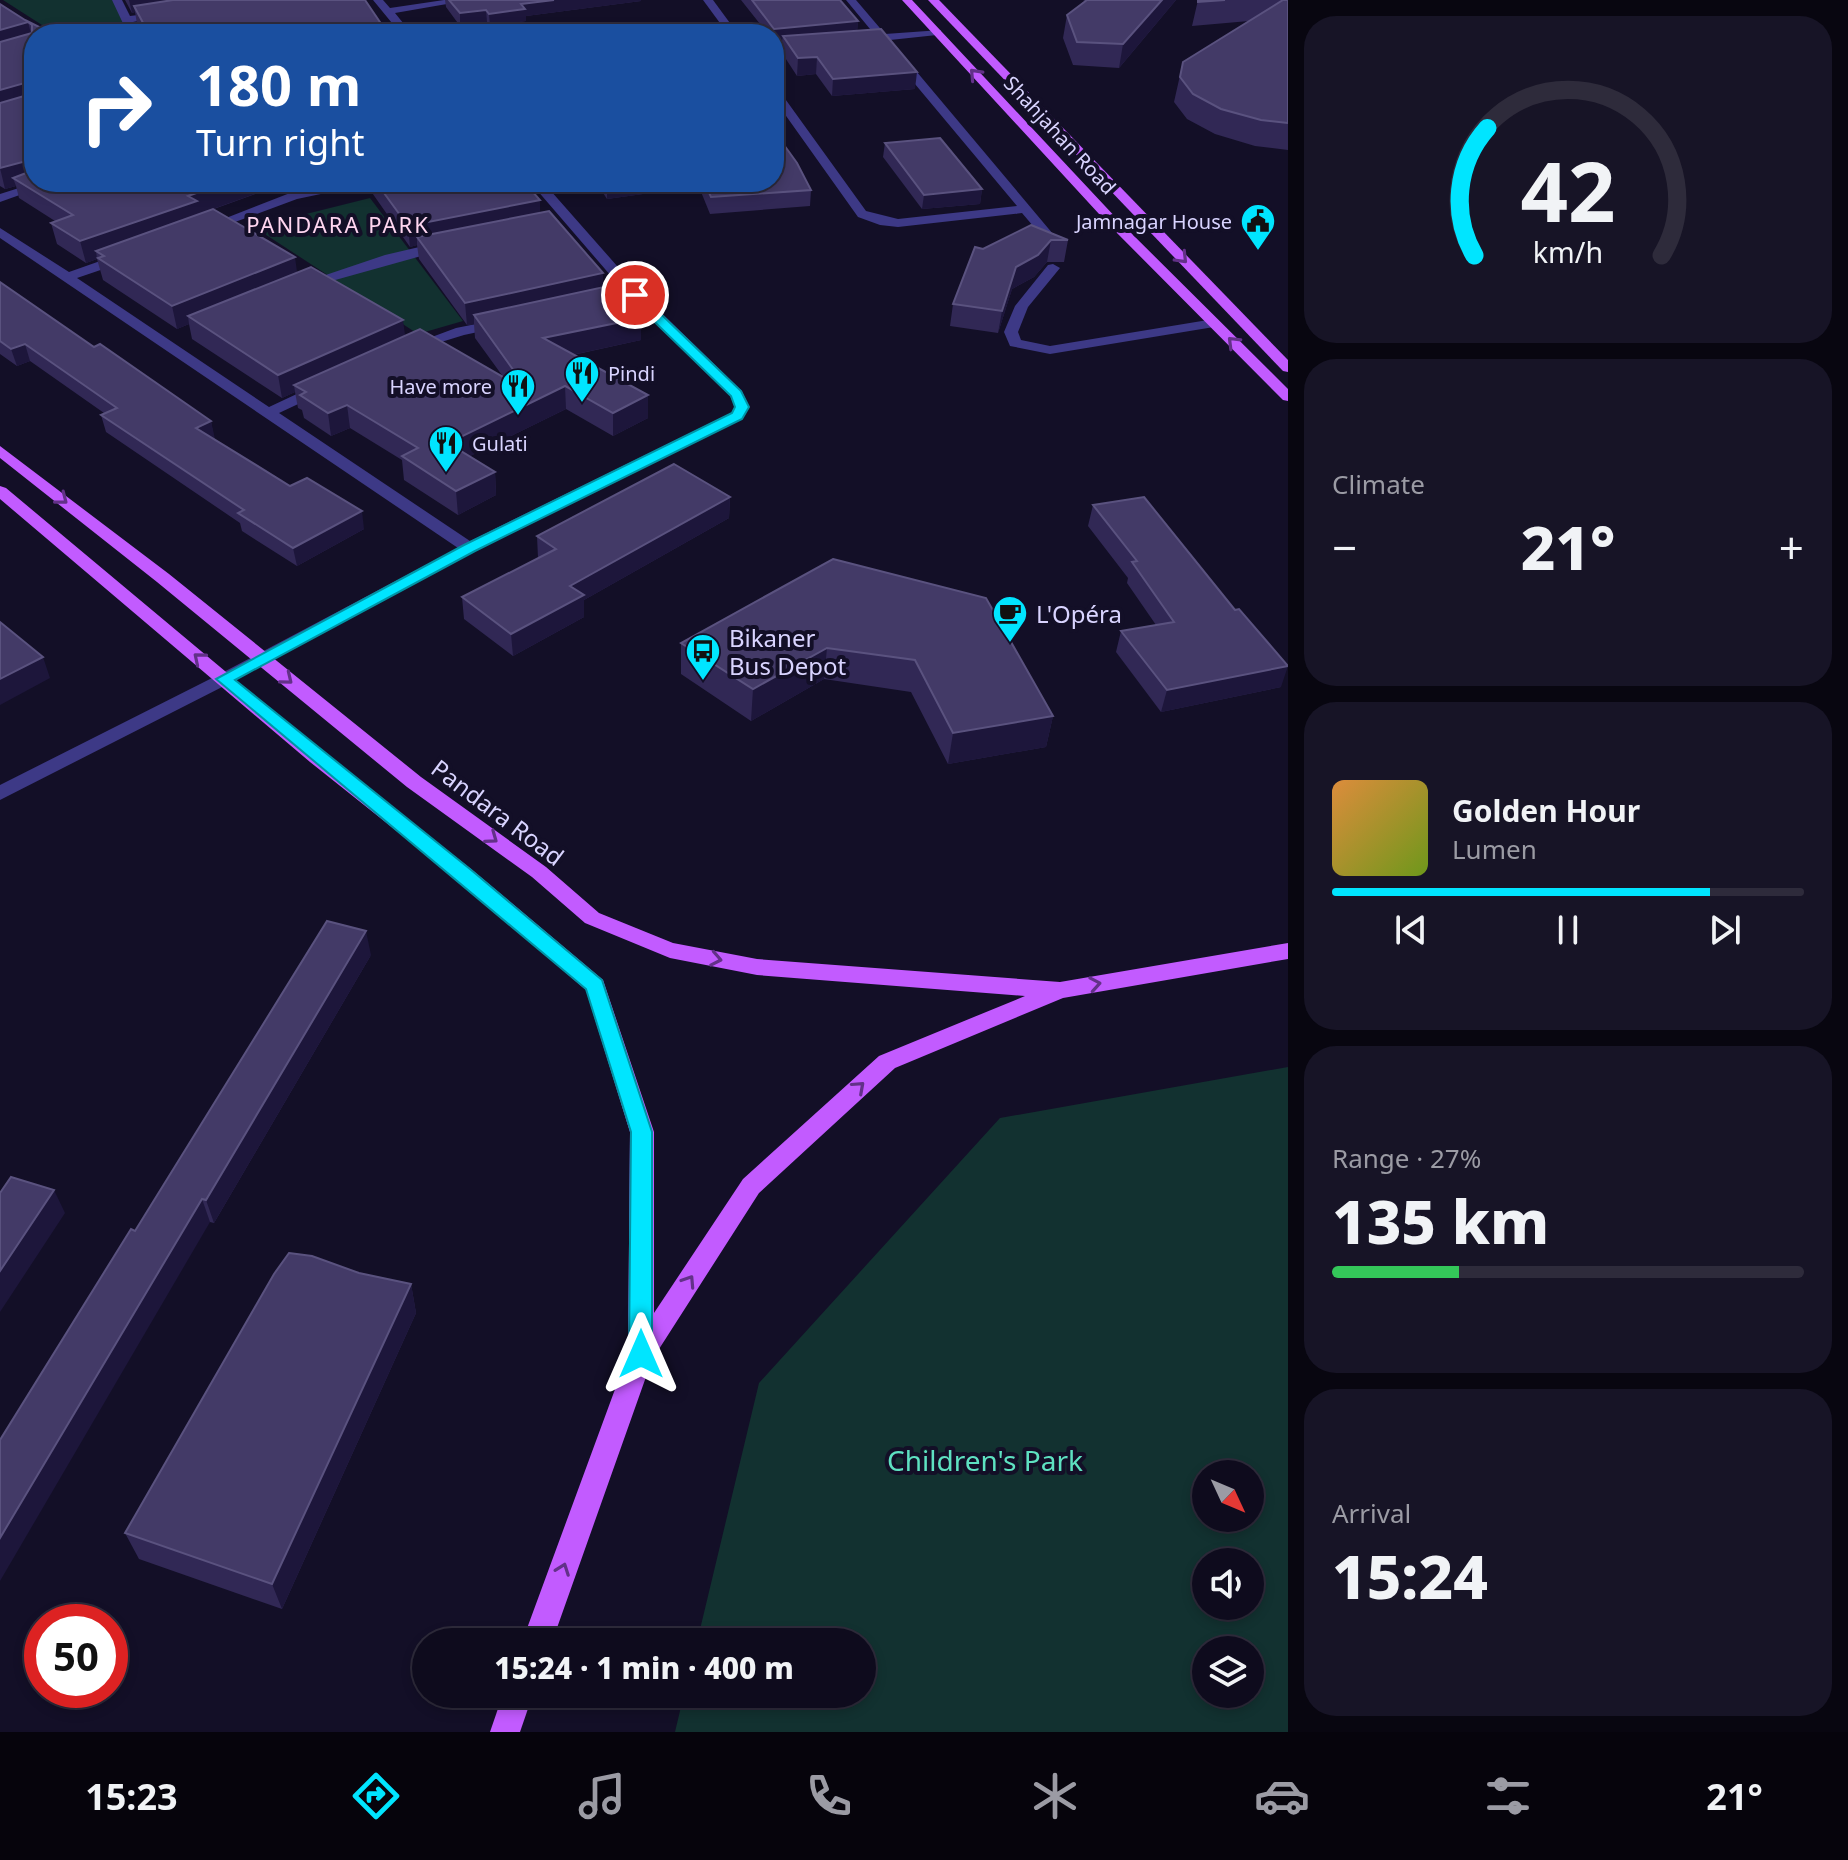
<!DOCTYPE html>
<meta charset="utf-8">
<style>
:root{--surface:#0e0b1d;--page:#171426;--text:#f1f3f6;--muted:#9b9ba4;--line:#2e2b3b;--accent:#00e5ff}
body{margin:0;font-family:"Noto Sans",sans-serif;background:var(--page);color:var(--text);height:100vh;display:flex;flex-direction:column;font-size:30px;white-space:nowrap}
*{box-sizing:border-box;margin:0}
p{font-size:26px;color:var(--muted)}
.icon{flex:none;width:44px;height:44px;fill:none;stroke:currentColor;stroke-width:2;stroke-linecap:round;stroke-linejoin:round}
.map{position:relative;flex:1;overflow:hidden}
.drawer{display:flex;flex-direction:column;gap:16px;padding:16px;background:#080610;width:560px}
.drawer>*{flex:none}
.top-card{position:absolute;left:24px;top:24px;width:760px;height:168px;border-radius:32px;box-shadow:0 4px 12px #0003,0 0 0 2px var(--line);background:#1a4fa0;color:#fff;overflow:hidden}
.needle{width:52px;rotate:134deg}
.fabs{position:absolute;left:1192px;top:1460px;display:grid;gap:16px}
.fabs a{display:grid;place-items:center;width:72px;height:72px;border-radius:50%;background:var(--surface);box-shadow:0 4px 12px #0003,0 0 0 2px var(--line);font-size:40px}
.speed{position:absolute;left:24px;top:1604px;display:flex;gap:16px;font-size:40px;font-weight:700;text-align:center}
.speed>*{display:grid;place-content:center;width:104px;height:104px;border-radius:50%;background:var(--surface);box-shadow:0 4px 12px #0003,0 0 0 2px var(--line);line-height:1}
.speed .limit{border:12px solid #d22;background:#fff;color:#111}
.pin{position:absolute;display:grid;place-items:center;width:68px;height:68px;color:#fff;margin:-34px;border:4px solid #fff;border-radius:50%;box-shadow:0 2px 8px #0007}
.me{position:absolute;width:88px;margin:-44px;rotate:0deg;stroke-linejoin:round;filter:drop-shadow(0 0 6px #0008)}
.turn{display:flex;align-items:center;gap:28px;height:168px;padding:0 40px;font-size:36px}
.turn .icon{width:104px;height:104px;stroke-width:2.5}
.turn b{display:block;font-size:56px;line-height:68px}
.big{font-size:60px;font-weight:800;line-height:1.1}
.drawer .card{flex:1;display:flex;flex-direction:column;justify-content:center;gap:12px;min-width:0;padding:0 28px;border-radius:32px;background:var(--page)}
.drawer .dial{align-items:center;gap:0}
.dial svg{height:208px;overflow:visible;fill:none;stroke:var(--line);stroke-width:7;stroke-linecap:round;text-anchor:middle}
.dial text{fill:var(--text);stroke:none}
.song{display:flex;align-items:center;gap:24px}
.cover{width:96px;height:96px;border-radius:12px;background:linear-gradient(135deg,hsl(30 70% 55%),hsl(80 70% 35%))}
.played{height:8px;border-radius:4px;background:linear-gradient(90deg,var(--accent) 80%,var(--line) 80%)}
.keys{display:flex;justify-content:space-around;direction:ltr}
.heat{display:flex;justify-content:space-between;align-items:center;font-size:44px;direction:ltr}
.charge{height:12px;border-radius:6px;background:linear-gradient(90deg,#34c759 27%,var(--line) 0)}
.trip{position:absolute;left:412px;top:1628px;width:464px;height:80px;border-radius:40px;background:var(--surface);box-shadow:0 4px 12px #0003,0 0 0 2px var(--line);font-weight:800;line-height:80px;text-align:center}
.tabs{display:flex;height:128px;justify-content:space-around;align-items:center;background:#06040c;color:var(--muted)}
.tabs .icon{width:56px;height:56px}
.tabs .active{color:var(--accent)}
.tabs b{font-size:36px;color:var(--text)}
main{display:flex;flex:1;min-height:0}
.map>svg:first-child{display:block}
</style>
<main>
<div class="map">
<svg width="1288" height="1732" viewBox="0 0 1288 1732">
<rect width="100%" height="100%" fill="#130f27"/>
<g fill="#123130" fill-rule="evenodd">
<path d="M3,0h112l13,34h-72z"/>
<path d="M370,198l93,123 -45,13 -164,-107z"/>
<path d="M1288,1067v665h-613l9,-38h178v-52h-165l62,-259 241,-265zM1206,1474h44v44h-44zM1206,1562h44v44h-44zM1206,1650h44v44h-44z"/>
</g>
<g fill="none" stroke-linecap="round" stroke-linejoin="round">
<g fill="#3d3986" fill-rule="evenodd">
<path d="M112,0h10l8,16 32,-4 5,3 -34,7 5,12h-10z"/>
<path d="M373,0h10l7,8 54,-8h26l-75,13 17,21h-11z"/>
<path d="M703,0h10l25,34h-10z"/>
<path d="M846,0h10l29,34 56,-4v4l-4,1 -47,5 163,194v6h-8l-23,-27 -124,14 -18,-2 -22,-8 -84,-118v-11l4,1 88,122 32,8 119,-13 -138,-165 -10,-1v-4l6,-1z"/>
<path d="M38,182h18l-56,20v-8z"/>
<path d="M352,182h26l-81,17 -89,33 -10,-3 92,-36z"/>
<path d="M530,182h13l97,110 102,99 7,16 -7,12 -267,132 -245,132 -230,117v-15l218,-110 240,-127 -458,-310v-10l69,44 51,-18h10v6l-53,18 192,129 47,-22h10v6l-47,22 191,128 261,-128 4,-6 -5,-11 -100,-98z"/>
<path d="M445,241l5,1v6l-147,41 -7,-4 89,-30z"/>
<path d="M1053,264l7,4 -32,39 -10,25 3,8 29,6 164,-27 7,4 -7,4 -164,27 -40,-8 -6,-14 11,-26 33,-41z"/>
<path d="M501,319l5,1v6l-42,9 -52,16 -7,-4 51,-19z"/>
</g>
<g fill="#c25bff" fill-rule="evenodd">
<path d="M902,0h10l207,221 169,168v12l-5,-1 -172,-173z"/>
<path d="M928,0h11l349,360v12l-5,-1z"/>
<path d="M0,446l169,128 252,203 125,90 53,46 74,30 84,16 303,23 228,-39v16l-225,39 -168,70 -136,125 -107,167 -100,282h-30l106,-288 2,-222 -44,-142 -129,-111 -147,-117 -310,-263v-13l6,2 318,266 147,115 132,111 51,152v181l89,-134 136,-123 146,-60 -268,-21 -87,-17 -85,-35 -53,-46 -125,-90 -250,-205 -157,-124z"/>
<path d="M503,1694h30l-13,38h-30z"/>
</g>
</g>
<g fill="#312855">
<path d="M125,0h240l23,34h-245l-6,-10 -2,-12 -3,1z"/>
<path d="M445,0h196v1l-115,15v5l-36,5 -3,-4 -27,4 -14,-19z"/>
<path d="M741,0h99l18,21 -1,10 58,58 -83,7 -16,-22 -19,2 -15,-23v-12l-8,1v-8h-6z"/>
<path d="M1083,0h93l-57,68 -46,-3 -10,-27 4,-23 18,-14z"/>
<path d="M1198,0h90v150l-33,-4 -40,-12 -28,-15 -13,-17 9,-40 66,-41 -57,5z"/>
<path d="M0,4l25,16 28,14h-19v148h254l-88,32 205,122 99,42 -29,-40 -1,-14 -7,1 -48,-66 -2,-14 -7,2 -42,-60 -1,-5 173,18v13l63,60v14l38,31v22l-68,15 75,63 -35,18 -47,-27 -96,47 25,16 1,23 -38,20 -54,-35 -2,-20 -52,-32 -19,8 -27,-18 -2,-8 -4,-2 -3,-16 -13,6 -90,-59 -3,-15 -12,5 -74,-49 -6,-21 -11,4 -29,-19 -6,-21 4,-2 -36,-23 -3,-12 -11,3 -5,-3z"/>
<path d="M885,143l97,46 -2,15 -58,5 -39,-52z"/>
<path d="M596,182h47v12l-36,5z"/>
<path d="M697,182h77l37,8 -1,16 -100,8z"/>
<path d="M1031,225l37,15 -4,22h-17l-13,15 -22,12 -14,44 -48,-7 3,-22 30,-55z"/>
<path d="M0,282l94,65 117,74 3,18 76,47 74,43 -67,37 -55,-35 -2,-8 -134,-91 -5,-17 3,-2 -74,-52 -13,5 -17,-12z"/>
<path d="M730,497l-1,21 -145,82v17l-71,39 -49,-37 -2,-22 76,-39 -1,-22z"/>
<path d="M1093,505l142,105 46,77 -120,25 -45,-60 5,-21 35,-6 -29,-42 1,-5 -40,-52z"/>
<path d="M833,559l220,157 -7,31 -98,17 -37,-72 -87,-13 -73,42 -70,-47v-31z"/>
<path d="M371,955l-157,268 -4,-1 -75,9z"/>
<path d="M411,1284l5,29 -134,296 -143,-50 -14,-26z"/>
</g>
<g fill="#1d163b">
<path d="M129,0h93l-88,6 1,6 -3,1z"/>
<path d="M554,0h87v1l-115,15v5l-36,5 -1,-12 32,-10z"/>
<path d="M1162,0h14l-57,68 4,-24z"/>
<path d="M486,10l1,12 -27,4v-13z"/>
<path d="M858,21l-1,13 -74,2 -1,5 -8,1v-13z"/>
<path d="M28,22l5,19 -33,10v-21z"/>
<path d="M817,57l-1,17 -19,2 1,-18z"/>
<path d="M917,72l-2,17 -83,7 1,-17z"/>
<path d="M28,82l5,20 -33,9v-21z"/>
<path d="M32,159l2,8v13l-21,-2 3,8 -11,3 -5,-21z"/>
<path d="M227,182h61l-192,69 1,8 -11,4 -6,-22 108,-45z"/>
<path d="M612,182h31v12l-36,5v-16z"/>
<path d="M982,189l-2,15 -58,5 2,-14z"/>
<path d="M540,200v21l-123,16v8l-7,2 -2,-21z"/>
<path d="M1051,240l-4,22 -13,15 -22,12 -14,44 4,-22 14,-44z"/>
<path d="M295,257l3,22 -110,37 1,8 -12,5 -5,-23z"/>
<path d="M603,273v22l-129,20v9l-7,1 -2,-22z"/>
<path d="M641,318v22l-97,21 -1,-23z"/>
<path d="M403,320l3,22 -112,43 1,7 -13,6 -4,-23z"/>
<path d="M25,344l5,17 -13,5 -6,-17z"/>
<path d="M565,386l1,23 -116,57 -2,-23z"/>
<path d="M648,395v23l-35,18v-23z"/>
<path d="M347,405l3,23 -19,8 -3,-23z"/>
<path d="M211,421l4,18 -15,7 -4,-18z"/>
<path d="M495,472l1,23 -38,20 -2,-24z"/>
<path d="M730,497l-1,21 -145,82v17l-71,39 -2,-22 59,-48z"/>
<path d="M362,511l2,18 -67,37 -4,-18z"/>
<path d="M827,648l-3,31 -73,42 2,-32z"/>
<path d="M43,657l7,21 -50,27v-26z"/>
<path d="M1288,666l-7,21 -120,25 6,-22z"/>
<path d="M1053,716l-7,31 -98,17 5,-31z"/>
<path d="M366,931l5,24 -157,268 -8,-23z"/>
<path d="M54,1190l11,23 -65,99v-41z"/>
<path d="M202,1199l8,23 -210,359v-43z"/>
<path d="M411,1284l5,29 -134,296 -10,-25z"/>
</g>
<g fill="#433a67" stroke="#5a527f" stroke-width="2">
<path d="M173,0h192l23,34h-239l-15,-28z"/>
<path d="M449,0h105l-33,4 4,5 -36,5 -3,-4 -26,3z"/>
<path d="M752,0h88l18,21 -84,8z"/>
<path d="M1087,0h75l-39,44 -46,-2 -10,-27z"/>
<path d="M1198,0h27l-27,2z"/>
<path d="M1283,0h5v123l-27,-3 -40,-11 -28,-15 -13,-17 3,-15z"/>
<path d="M0,4l25,16 28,14h-19v125l-34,9v-65l31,-9 1,-9 -4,-3 -28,8v-48l32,-9v-8l-4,-3 -28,8z"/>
<path d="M881,29l36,43 -84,7 -16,-22 -19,1 -15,-22z"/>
<path d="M774,131l23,32 14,27 -100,7 -7,-15h70z"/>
<path d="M940,138l42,51 -58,6 -39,-52z"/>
<path d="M34,170v12h193l-39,14 9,5 -117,40 -29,-18 22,-8 -60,-37z"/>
<path d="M376,182h148l16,18 -132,26z"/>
<path d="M213,209l82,48 -123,49 -74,-48 6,-2 -8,-5z"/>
<path d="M549,211l54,62 -138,30 -48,-66z"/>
<path d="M1031,225l37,15h-17l-13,15 -22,12 -14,44 -49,-7 22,-57 8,2z"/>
<path d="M311,267l92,53 -125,55 -90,-59z"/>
<path d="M0,282l94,65 6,-3 111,77 -15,7 94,58 17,-8 55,33 -69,37 -55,-35 6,-3 -143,-95 16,-7 -92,-64 -14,5 -11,-8z"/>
<path d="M613,285l28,33 -98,20 105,57 -35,18 -48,-27 -117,57 47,29 -39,19 -54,-35 16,-8 -71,-43 -19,8 -28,-18 6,-3 -12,-7 126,-56 109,63 -55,-77z"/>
<path d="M674,464l56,33 -160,89 14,9 -73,39 -49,-37 94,-48 -19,-13z"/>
<path d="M1144,497l91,113 4,-1 49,57 -121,24 -46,-59 53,-9 -42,-60 5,-1 -44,-56z"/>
<path d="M833,559l153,39 67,118 -100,17 -38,-73 -88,-12 -74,41 -72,-46z"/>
<path d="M0,622l43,35 -43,22z"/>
<path d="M327,921l39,10 -160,269 -4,-1 -202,339v-98l131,-211 4,2z"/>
<path d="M11,1177l43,13 -54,81v-78z"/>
<path d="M289,1253l23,3 47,17 52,11 -139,300 -147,-51 149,-259z"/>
</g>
<defs><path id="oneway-chevron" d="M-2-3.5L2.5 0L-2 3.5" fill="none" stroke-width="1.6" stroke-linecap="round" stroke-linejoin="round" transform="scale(2)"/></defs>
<g stroke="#623188">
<use href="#oneway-chevron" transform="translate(975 74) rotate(-133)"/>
<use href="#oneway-chevron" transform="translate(1182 258) rotate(46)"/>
<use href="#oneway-chevron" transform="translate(1233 342) rotate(-135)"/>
<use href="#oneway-chevron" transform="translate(62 499) rotate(38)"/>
<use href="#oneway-chevron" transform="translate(199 658) rotate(-140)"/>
<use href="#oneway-chevron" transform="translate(287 679) rotate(39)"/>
<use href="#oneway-chevron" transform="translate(492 838) rotate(36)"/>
<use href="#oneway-chevron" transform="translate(716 959) rotate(11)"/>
<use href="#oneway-chevron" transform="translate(1095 984) rotate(-10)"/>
<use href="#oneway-chevron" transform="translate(859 1087) rotate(-42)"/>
<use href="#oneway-chevron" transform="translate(689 1281) rotate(-57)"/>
<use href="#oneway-chevron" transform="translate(563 1569) rotate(-70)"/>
</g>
<path fill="#00e5ff" stroke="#0095a6" stroke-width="2" d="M630,293h9l102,98 8,16 -7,12 -267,132 -240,129 235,189 132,111 50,152v222l-3,8 -8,3 -9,-3 -3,-8 2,-222 -45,-143 -370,-310 248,-134 268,-132 3,-6 -4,-11 -101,-98z"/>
<defs>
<g id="civic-pin" transform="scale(1.8)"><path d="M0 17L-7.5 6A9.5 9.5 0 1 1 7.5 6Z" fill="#00e5ff" stroke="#130f27"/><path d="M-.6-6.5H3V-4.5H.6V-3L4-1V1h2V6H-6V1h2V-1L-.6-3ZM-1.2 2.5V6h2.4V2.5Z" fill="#111"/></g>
<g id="restaurant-pin" transform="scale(1.8)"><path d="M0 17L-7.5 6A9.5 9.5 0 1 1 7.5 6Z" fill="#00e5ff" stroke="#130f27"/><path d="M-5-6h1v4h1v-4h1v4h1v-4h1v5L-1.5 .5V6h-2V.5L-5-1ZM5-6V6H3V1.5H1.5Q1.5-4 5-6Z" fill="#111"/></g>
<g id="cafe-pin" transform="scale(1.8)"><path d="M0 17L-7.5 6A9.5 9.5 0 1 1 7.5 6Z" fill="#00e5ff" stroke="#130f27"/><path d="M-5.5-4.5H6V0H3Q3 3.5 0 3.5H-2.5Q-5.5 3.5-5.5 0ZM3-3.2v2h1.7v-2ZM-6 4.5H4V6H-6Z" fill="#111"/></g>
<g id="bus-pin" transform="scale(1.8)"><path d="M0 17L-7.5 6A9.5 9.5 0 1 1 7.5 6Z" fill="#00e5ff" stroke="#130f27"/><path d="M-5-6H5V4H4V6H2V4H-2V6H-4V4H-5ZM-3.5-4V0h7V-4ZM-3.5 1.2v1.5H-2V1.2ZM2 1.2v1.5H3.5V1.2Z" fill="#111"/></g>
</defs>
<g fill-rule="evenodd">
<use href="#civic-pin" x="1258" y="221"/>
<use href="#restaurant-pin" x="582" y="373"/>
<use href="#restaurant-pin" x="518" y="386"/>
<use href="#restaurant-pin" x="446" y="443"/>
<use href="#cafe-pin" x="1010" y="613"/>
<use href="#bus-pin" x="703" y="651"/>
</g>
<g text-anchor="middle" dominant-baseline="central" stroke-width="8" stroke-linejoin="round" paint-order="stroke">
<g font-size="20" fill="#d9d4ff" stroke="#130f27">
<text transform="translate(1060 135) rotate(47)">Shahjahan Road</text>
</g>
<g font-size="20" fill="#d9d4ff" stroke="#130f27" text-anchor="end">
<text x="1232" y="221">Jamnagar House</text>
<text x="608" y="373" text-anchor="start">Pindi</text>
<text x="492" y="386">Have more</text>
<text x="472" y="443" text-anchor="start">Gulati</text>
</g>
<g font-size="22" letter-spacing="2" fill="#ffd6f0" stroke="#130f27">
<text x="338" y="224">PANDARA PARK</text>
</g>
<g font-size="24" fill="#d9d4ff" stroke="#130f27" text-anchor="start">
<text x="1036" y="613">L'Opéra</text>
<text x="729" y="637">Bikaner<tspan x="729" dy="28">Bus Depot</tspan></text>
</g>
<g font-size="24" fill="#d9d4ff" stroke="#130f27">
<text transform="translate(498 812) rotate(37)">Pandara Road</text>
</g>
<g font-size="28" fill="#5ee1c1" stroke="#130f27">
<text x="985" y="1460">Children's Park</text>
</g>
</g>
</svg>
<div class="fabs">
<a><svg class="needle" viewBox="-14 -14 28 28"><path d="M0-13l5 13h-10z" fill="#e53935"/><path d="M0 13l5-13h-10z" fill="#9b9ba4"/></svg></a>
<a><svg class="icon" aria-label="sound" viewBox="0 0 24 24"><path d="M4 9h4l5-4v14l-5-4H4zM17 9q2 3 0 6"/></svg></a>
<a><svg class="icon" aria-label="layers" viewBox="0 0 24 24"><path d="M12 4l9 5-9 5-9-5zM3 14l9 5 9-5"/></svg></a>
</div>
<div class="speed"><div class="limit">50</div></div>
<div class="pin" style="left:635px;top:295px;background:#d93025"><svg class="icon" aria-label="arrive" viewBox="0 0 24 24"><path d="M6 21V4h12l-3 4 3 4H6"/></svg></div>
<svg class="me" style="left:641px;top:1354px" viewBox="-20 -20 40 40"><path d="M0-17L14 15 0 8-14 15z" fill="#00e5ff" stroke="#fff" stroke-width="4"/></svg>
<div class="trip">15:24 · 1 min · 400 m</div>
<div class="top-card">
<div class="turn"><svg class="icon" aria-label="right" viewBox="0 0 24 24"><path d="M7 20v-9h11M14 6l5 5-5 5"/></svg><div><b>180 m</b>Turn right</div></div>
</div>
</div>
<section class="drawer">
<div class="card dial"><svg viewBox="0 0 100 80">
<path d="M14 69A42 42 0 1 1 86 69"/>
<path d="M14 69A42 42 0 0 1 19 20" stroke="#00e5ff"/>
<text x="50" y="56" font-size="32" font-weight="700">42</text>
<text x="50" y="72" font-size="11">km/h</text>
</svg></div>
<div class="card"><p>Climate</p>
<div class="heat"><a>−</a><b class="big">21°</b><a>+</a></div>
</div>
<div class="card">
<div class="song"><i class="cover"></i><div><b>Golden Hour</b><p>Lumen</p></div></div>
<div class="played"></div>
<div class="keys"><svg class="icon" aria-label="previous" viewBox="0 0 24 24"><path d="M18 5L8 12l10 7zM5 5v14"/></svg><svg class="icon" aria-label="pause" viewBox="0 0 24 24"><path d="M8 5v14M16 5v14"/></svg><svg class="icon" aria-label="next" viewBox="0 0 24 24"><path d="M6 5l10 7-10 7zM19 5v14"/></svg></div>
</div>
<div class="card"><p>Range · 27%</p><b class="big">135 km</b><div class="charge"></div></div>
<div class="card"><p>Arrival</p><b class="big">15:24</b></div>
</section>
</main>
<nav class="tabs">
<b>15:23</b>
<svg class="icon active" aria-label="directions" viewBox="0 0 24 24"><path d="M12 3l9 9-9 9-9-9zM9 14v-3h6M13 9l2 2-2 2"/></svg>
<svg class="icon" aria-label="music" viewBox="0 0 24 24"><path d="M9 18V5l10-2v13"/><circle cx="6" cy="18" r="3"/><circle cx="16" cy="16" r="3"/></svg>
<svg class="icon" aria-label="phone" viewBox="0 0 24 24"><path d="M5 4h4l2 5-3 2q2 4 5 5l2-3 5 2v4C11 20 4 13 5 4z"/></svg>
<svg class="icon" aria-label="climate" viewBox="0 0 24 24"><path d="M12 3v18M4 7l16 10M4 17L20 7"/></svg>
<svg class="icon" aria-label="car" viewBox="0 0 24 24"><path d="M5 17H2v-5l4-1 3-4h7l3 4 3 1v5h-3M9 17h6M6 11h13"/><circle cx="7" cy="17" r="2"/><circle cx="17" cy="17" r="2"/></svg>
<svg class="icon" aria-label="filters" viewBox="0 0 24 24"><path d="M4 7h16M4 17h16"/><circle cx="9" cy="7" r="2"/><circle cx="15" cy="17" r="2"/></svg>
<b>21°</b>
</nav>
